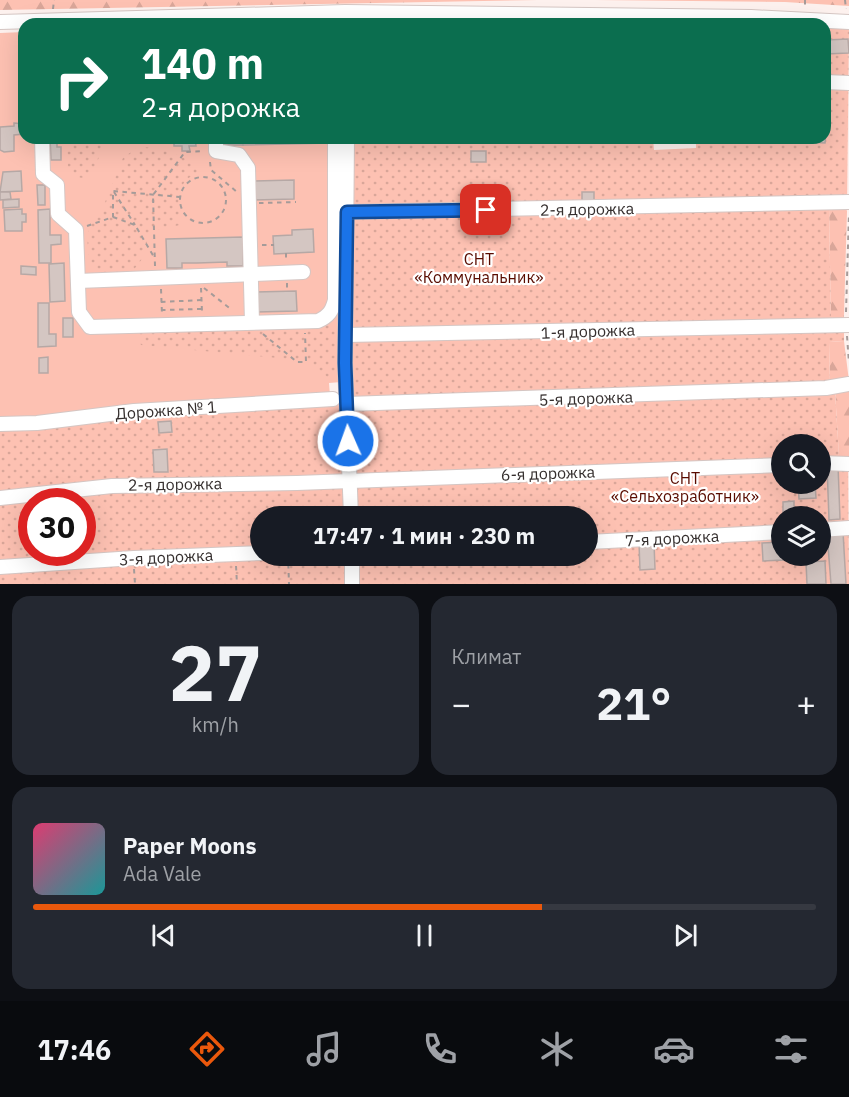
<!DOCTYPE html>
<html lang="ru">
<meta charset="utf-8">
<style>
:root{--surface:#171b24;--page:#242831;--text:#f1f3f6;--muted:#9ea1a6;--line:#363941;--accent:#ea580c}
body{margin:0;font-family:"IBM Plex Sans",sans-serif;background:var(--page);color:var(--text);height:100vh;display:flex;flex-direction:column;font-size:22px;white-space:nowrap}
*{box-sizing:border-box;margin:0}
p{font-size:20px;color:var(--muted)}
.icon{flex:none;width:33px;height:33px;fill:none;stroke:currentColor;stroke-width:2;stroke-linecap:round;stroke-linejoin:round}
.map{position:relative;height:584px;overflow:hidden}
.drawer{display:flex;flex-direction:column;gap:12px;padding:12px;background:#0d0f14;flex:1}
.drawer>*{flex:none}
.hud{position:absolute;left:18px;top:18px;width:813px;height:126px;border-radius:18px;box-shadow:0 6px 24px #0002;background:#0b6e4f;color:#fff;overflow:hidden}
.controls{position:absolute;left:771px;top:434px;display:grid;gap:12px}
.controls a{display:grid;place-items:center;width:60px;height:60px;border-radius:50%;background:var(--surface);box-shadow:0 6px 24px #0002;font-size:30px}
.speed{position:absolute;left:18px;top:488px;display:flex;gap:12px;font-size:30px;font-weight:700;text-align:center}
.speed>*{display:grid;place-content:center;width:78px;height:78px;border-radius:50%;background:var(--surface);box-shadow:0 6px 24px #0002;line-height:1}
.speed .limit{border:9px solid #d22;background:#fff;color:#111}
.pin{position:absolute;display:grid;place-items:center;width:51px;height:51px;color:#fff;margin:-26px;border-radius:12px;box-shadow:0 3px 9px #0006}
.me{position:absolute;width:66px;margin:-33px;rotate:358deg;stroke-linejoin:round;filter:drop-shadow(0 0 4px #0008)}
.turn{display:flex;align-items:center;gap:21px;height:126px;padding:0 24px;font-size:27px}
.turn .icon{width:78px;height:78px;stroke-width:2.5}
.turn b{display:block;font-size:42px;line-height:51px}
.big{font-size:45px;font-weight:800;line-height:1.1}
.drawer .tile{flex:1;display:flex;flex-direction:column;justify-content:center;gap:9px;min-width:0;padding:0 21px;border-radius:18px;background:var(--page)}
.drawer .dial{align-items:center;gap:0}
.dial b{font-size:78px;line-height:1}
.song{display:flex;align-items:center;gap:18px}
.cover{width:72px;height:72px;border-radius:9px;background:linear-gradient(135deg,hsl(340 70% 55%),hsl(180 70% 35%))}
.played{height:6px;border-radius:3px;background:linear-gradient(90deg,var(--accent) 65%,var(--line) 65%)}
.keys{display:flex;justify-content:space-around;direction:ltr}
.heat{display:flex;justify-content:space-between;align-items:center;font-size:33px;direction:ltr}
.drawer .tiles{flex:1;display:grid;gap:12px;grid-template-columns:1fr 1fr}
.tile:last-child{grid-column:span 2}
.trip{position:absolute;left:250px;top:506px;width:348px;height:60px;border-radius:30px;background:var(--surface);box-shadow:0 6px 24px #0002;font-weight:800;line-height:60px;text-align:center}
.tab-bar{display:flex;height:96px;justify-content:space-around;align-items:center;background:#090b0e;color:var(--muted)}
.tab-bar .icon{width:42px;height:42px}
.tab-bar .on{color:var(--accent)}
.tab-bar b{font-size:27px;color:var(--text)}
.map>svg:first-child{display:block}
</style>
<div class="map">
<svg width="849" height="584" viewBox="0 0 849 584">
<defs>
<pattern id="forest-firs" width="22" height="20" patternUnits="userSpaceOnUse" patternTransform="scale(1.5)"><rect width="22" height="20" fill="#fdc1b2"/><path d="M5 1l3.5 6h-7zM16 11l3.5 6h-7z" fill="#d9a699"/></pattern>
<pattern id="garden-dots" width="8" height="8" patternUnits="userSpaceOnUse" patternTransform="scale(1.5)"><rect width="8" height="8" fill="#fdc1b2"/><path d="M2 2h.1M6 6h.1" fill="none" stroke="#d9a699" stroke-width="1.8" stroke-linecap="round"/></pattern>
</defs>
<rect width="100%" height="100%" fill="#fdf1ee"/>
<g fill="url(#forest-firs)">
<path d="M0,0h538l-538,10z"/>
<path d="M595,0h254v6l-64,-4z"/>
<path d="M302,18l5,6h-104v-1z"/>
<path d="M391,18l193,5 1,1h-193z"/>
<path d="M840,205l7,6 -3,104 -4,5 -9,1 -2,-115z"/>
<path d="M844,341l5,40 -19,3 -1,-42z"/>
<path d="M849,388v68l-10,1 -4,-67z"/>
</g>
<path fill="#fdc1b2" d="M24,32v106h319l-2,244 -12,1 1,13 -330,24v-387z"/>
<g fill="url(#garden-dots)" fill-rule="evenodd">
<path d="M825,27h24l-2,184 -7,-6 -11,2 2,113h8l5,-5v26l-15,1 1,41 5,8 4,65h9l1,128h-849v-164l50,6 115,-11 183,-13v-264h305l1,12 42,-2v-10h129zM782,444h38v39h-38zM32,501h50v51h-50zM261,516h327v39h-327zM782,516h38v39h-38z"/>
<path d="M67,138h41l-13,28 -10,12 -12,-1 -5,-6z"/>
<path d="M138,147c31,1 41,7 66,24 -30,8 -26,29 -24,54l-24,5 -7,5 -7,24 -10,13 -24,4 -15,-7c-7,-17 -10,-45 8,-57l22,-54z"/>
<path d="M334,325c11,13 6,37 1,52h-8l-17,-16 -169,-16 -4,-9 5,-7z"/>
</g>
<g fill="#d4c6c2" stroke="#b6a8a5" stroke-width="1.5">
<path d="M848,39l1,14 -24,1 1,-14z"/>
<path d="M14,123l10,1v10l-10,1v16l-10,1 -4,-2v-23l14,-1z"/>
<path d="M826,132l-1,11 -16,-1 1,-4h15z"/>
<path d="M50,138h7v9h4v13h-10z"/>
<path d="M174,138h21l1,8h-7l1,5h-8v-5h-8z"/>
<rect x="223" y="138" width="20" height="7"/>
<path d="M243,138h85v5l-85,2z"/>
<rect x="471" y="151" width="15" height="11"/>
<path d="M21,171l1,20 -22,1 3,-20z"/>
<path d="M294,180v19l-41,1 -1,-19z"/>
<path d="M37,185h8v20h-7z"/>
<path d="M0,192h10l1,7 -11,1z"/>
<rect x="582" y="192" width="12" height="11"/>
<path d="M19,199v8l-16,1v-8z"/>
<path d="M22,209v5h4v8h-4v9h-17l-1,-21z"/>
<path d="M50,209v26h11v9l-10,1v18h-12l-1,-53z"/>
<path d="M313,229l1,23 -40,2 -1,-18 19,-1v-5z"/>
<path d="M243,237v29h-16v-4l-30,1h-15v5h-15l-1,-29z"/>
<path d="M64,263l1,38 -15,1 -1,-38z"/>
<path d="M21,266l15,1v8l-15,-1z"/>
<path d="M296,291l1,20 -40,1 -1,-20z"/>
<path d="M38,303h11v31h7v12l-18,1z"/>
<rect x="63" y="318" width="10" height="19"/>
<path d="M48,357v16h-9v-15z"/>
<path d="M171,421l1,11 -13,1 -1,-11z"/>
<path d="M167,449l1,23h-14l-1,-22z"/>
<path d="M827,465h11l2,54 -11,1z"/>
<path d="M798,483h17l1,15 -17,1z"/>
<path d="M794,501v12h-11v-11z"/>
<path d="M843,532l3,52h-15l-4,-51z"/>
<path d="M782,542l1,18 -20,1 -1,-18z"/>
<path d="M639,543h15l1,26 -15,1z"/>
<path d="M825,561l1,23h-19l-1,-22z"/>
</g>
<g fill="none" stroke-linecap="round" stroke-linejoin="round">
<g stroke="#d5c6c3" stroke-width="16">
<g id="minor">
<path d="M0,22l345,-10 406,5 98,5"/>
<path d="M825,82l24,1"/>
<path d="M42,138l1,36 14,11 1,29 18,16 3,82 11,15 228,-6c11,-5 14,-10 17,-21v-162"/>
<path d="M216,138v13l23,4 9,13 4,154"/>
<path d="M347,138l-2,225 6,153"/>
<path d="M347,212l502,-10"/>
<path d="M78,281l225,-9"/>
<path d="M346,335l503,-10"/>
<path d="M347,404l479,-16 23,-4"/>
<path d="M0,424l37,-1 97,-12 199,-12"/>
<path d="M820,463l29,1"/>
<path d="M0,498l112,-12 185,-3 485,-18"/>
<path d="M820,530l29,-2"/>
<path d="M588,542l194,-10"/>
<path d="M352,555v29"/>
<path d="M0,567l134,-9 127,-5"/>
</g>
</g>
<g stroke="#a59b99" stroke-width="2" stroke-dasharray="4.5 4.5" stroke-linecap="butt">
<path d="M805,0v9"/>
<path d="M845,0l1,9"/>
<path d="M53,9l1,-9"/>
<path d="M210,162l1,8 26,22"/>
<circle cx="203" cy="200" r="23"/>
<path d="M114,192l21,33"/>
<path d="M259,203l37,-1"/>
<path d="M113,217l22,8 19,32"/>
<path d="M87,226l26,-9v-26l67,6"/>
<path d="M262,245h12"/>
<path d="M286,253v9"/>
<path d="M155,266l-2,-71 32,-43 19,-1"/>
<path d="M287,283v8"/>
<path d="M201,288l1,24"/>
<path d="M204,288l28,22"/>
<path d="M161,289l1,25"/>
<path d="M161,302l41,-2"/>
<path d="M161,310l41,-1"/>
<path d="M846,312l3,-99"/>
<path d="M263,334l34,28h9l-1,-29"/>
<path d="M847,336l2,27"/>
<path d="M288,555l1,29"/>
<path d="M236,566l1,18"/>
<path d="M134,569l1,15"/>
</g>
<use href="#minor" stroke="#fff" stroke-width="14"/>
</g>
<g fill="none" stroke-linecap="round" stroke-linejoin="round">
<g stroke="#114b97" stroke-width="15">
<path id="route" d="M348,441l-3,-78 2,-151 139,-2"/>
</g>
<use href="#route" stroke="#1a73e8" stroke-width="10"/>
</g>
<g text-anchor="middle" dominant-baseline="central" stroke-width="4.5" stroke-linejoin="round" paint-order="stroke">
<g font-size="16" fill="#352f2e" stroke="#fff">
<text transform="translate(587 209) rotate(-1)">2-я дорожка</text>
<text transform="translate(588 331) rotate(-2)">1-я дорожка</text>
<text transform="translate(586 398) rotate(-2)">5-я дорожка</text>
<text transform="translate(166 410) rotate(-4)">Дорожка № 1</text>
<text transform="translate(548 473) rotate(-2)">6-я дорожка</text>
<text transform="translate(175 484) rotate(-1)">2-я дорожка</text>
<text transform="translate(672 538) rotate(-3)">7-я дорожка</text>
<text transform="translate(166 557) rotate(-3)">3-я дорожка</text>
</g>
<g font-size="16" fill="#590c00" stroke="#fff">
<text x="479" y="259">СНТ<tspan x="479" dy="18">«Коммунальник»</tspan></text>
<text x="685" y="478">СНТ<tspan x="685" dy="18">«Сельхозработник»</tspan></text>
</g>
</g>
</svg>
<div class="controls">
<a><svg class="icon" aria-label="search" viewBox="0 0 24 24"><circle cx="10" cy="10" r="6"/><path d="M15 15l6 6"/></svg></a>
<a><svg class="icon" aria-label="layers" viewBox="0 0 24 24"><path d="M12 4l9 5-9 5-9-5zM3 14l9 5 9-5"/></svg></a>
</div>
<div class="speed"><div class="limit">30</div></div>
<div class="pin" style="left:486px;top:210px;background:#d93025"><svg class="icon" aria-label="arrive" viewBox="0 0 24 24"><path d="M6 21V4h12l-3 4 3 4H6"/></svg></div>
<svg class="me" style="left:348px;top:441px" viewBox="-20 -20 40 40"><circle r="17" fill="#1a73e8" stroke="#fff" stroke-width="3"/><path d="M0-11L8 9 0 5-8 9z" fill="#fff"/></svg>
<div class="trip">17:47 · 1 мин · 230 m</div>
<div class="hud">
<div class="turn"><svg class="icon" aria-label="right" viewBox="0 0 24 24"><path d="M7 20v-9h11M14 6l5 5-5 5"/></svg><div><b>140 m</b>2-я дорожка</div></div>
</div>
</div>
<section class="drawer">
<div class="tiles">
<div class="tile dial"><b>27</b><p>km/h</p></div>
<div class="tile"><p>Климат</p>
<div class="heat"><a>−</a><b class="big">21°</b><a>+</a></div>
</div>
<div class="tile">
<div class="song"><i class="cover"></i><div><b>Paper Moons</b><p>Ada Vale</p></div></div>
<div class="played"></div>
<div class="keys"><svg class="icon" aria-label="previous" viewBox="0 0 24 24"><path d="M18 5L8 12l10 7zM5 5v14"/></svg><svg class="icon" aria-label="pause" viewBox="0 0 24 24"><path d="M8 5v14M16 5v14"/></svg><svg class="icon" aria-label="next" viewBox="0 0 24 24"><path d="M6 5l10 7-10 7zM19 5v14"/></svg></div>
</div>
</div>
</section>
<nav class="tab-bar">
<b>17:46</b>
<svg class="icon on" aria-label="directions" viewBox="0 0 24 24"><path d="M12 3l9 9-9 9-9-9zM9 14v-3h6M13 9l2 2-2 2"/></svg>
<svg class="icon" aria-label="music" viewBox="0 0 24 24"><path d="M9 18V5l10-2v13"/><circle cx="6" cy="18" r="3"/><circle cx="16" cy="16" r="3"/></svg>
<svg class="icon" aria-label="phone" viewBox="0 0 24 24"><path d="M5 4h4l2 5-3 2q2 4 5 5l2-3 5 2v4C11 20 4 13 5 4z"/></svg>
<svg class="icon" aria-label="climate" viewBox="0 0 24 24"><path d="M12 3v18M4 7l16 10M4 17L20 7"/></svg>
<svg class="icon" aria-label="car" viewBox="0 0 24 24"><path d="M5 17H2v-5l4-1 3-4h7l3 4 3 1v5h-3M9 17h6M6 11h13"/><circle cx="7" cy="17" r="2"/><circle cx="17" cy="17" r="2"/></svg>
<svg class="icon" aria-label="filters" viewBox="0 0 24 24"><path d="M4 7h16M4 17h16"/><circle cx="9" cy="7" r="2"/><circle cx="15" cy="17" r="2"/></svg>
</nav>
